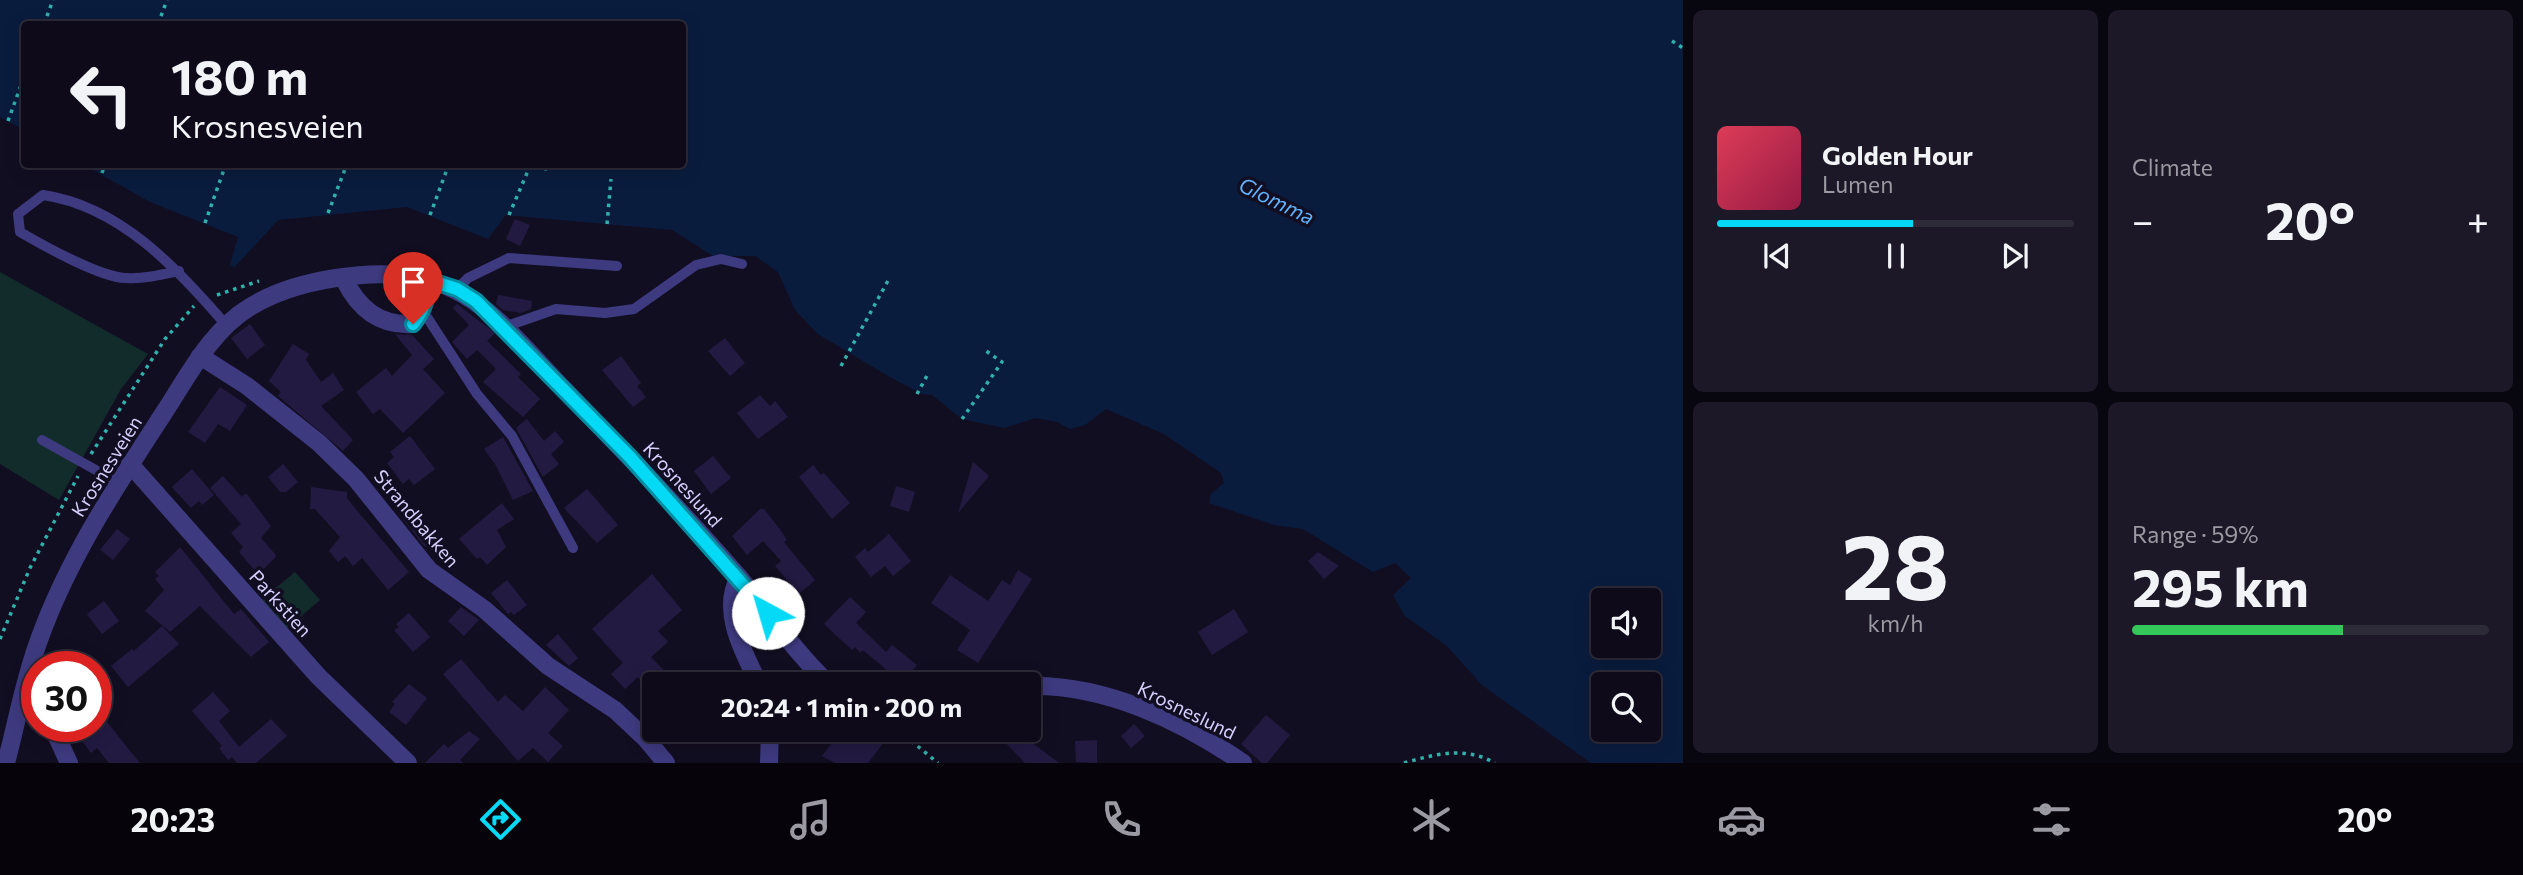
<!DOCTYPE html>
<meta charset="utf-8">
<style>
:root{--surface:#0e0a1a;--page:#1c1827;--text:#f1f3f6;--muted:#9b9aa2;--line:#2e2b39;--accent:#04d9f6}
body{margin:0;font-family:Commissioner,sans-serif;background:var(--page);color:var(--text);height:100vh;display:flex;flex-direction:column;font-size:26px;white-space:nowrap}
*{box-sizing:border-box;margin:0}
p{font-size:23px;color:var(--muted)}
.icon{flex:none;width:38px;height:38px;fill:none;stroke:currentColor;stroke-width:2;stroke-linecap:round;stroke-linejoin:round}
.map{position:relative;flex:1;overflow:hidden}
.panel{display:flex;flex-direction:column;gap:10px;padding:10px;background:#08060e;width:840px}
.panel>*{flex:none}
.top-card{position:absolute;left:21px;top:21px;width:665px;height:147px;border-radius:7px;box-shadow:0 4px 18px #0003,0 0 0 2px var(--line);background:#0e0a1a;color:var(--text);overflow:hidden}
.tools{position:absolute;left:1591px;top:588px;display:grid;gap:14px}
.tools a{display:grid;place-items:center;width:70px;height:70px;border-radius:7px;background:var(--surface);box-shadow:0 4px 18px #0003,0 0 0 2px var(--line);font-size:35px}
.speed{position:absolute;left:21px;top:651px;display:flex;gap:14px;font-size:35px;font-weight:700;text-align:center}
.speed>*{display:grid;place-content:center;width:91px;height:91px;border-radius:50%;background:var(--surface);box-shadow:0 4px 18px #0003,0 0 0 2px var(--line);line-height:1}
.speed .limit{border:10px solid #d22;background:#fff;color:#111}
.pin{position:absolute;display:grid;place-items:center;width:60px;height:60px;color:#fff;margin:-72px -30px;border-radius:50% 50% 50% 0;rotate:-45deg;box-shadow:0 0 7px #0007}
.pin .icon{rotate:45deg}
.me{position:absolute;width:77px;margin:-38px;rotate:321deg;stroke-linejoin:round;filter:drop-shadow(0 0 5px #0008)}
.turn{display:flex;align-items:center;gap:24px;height:147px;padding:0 35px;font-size:32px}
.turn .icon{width:91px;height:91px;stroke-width:2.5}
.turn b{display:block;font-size:49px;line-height:60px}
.big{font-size:52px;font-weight:700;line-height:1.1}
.panel .widget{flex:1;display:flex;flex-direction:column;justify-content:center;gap:10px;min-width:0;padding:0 24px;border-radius:10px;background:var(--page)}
.panel .dial{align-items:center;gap:0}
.dial b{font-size:91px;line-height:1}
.song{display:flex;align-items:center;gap:21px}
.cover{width:84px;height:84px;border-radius:10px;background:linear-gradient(135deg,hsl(350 70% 55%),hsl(340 70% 35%))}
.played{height:7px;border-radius:4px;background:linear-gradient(90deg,var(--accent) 55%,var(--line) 55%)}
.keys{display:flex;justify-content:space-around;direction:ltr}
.heat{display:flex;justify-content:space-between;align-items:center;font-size:38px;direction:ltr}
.charge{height:10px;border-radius:5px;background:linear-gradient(90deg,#34c759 59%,var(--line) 0)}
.panel .tiles{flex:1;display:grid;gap:10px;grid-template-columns:repeat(2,1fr)}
.trip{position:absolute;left:642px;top:672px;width:399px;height:70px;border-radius:7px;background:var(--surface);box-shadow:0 4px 18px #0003,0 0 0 2px var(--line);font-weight:700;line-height:70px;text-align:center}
.dock{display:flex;height:112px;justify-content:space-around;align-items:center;background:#06040a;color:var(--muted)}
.dock .icon{width:49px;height:49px}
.dock .selected{color:var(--accent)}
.dock b{font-size:32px;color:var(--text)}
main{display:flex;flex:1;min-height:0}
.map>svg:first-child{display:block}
</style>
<main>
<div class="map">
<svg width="1683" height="763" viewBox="0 0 1683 763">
<rect width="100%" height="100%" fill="#120e22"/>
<g fill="#112c2b">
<path d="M0,272l148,82 -27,35 -62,111 -59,-36z"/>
<path d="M295,572l25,28 -35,30 -25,-29z"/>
</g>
<path fill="#0a1c3e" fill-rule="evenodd" d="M0,0h1683v763h-92l-109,-78 -35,-39 -42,-30 -12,-21 18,-17 -16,-15 -22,9 -70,-43 -29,-4 -65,-22 2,-9 13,-11 -3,-10 -57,-39 -58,-25 -21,16 -15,4 -13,-7 -21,-4 -32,10 -42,-9 -30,-24 -10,-1 -34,-18 -70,-42 -23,-24 -17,-38 -23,-16h-42l-41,-26 -166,-15 -18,24 -81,-32 -129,13 -44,48 -4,-4 8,-27 -88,-35 -66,-37 598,-1v-140h-658v106l-24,-13zM1603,600h45v46h-45zM1603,684h45v46h-45z"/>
<g fill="#231a42">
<path d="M515,219l15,6 -10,21 -14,-7z"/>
<path d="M498,295l34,6 -1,8 -10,4 -18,-3 -7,-6z"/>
<path d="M457,304l38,29 -8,8 34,33 -3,3 22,22 -17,18 -40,-35 13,-13 -19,-19 -10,9 -15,-17 17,-17 -16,-17z"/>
<path d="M250,324l15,21 -18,14 -16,-21z"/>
<path d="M395,334l17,1 22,24 -11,10 22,24 -42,40 -23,-24 -7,5 -17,-22 30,-24 6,8 20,-21z"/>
<path d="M725,338l20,25 -15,13 -22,-25z"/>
<path d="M293,344l16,10 -3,6 15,22 12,-9 11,17 -23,16 32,34 -10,11 -65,-55 3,-4 -12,-11z"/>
<path d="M621,356l20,27 -4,3 9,11 -13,10 -31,-37z"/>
<path d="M220,387l27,18 -17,26 -12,-7 -13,19 -17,-11z"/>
<path d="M760,395l10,11 5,-5 13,16 -30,22 -21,-26z"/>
<path d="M527,419l17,22 11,-10 9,11 -13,12 8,10 -16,13 -27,-49z"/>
<path d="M410,436l25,33 -21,16 -5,-6 -6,5 -16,-21 7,-6 -4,-5z"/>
<path d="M503,437l30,54 -20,9 -18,-36 -11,-15z"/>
<path d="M713,456l18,22 -20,16 -17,-23z"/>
<path d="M973,462l16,14 -31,37z"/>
<path d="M283,464l15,18 -12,10h-6l-12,-15z"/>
<path d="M813,465l8,10 3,-2 26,30 -18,16 -33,-42z"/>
<path d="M192,469l22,26 -12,10 -3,-4 -8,7 -19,-21z"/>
<path d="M223,476l19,21 4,-4 25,33 -10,12 15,17 -1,3 -17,16 -19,-22 4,-5 -12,-14 10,-9 -31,-36z"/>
<path d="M896,486l19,6 -6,20 -19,-6z"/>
<path d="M311,487l36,5v6l7,9 55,65 -21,18 -26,-32 -9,8 -8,-10 -7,6 -9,-11 11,-14 -25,-28h-5z"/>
<path d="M587,489l31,36 -21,18 -33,-35z"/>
<path d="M502,503l12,16 -17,11 9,17 -19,18 -7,-8 -3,2 -18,-20z"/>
<path d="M415,508l19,33 -9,6 -23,-29z"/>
<path d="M760,509h4l15,19 8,12 -3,2 31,38 -16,14 -24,-28 6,-5 -18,-20 -16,14 -15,-19z"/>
<path d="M117,529l13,10 -17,21 -13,-10z"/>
<path d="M889,534l22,27 -18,15 -8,-10 -14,11 -16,-20 10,-9 3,4z"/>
<path d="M180,547l54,67 7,-5 28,33 -18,15 -51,-51 -30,26 -25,-21 19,-21 -9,-11 4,-3 -4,-4z"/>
<path d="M1318,552l21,14 -15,13 -16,-18z"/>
<path d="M1018,570l14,9 -54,84 -21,-13 13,-20 -39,-27 19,-28 38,26 14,-21 8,5z"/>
<path d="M652,574l30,36 -24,21 10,11 -17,15 26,27h-32l-7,-7 -13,12 -14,-15 12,-11 -31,-34z"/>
<path d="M507,580l20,25 -13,10 -3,-3 -3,2 -17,-21z"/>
<path d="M850,597l16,15 -10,11 30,29 6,-7 25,20 -15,18 -39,-33 -3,3 -5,-6 -3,3 -28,-26z"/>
<path d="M104,601l15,20 -17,13 -15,-20z"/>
<path d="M461,607l18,13 -15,16 -16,-15z"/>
<path d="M1234,609l14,23 -36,23 -14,-23z"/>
<path d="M409,613l21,24 -17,15 -19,-22 5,-3 -3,-3z"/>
<path d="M162,626l17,18 -51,43 -17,-21 21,-17 2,2z"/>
<path d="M558,634l20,24 -9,8 -23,-21z"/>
<path d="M461,659l37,43 7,-7 18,16 22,-24 24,23 -21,23 15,13 -15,16 -15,-14 -15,13 -75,-87z"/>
<path d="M409,684l18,14 -21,27 -17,-13 6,-8 -3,-2z"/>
<path d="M213,692l17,19 -11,10 20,26 32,-28 16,17 -31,27h-19l-5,-6 -4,3 -9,-12 3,-2 -30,-35z"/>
<path d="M96,708l34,43 10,12h-31l-12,-15 -6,5 -9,-12 7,-6 -7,-9h14z"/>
<path d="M1266,715l24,20 -23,28h-5l-21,-19z"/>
<path d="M1134,724l11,12 -14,12 -10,-12z"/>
<path d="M842,730h25l17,12 -16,21h-33l-13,-7z"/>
<path d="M993,730h26l12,12 28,21h-34z"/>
<path d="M469,731l11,8 -20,21 3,3h-38l19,-19 4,4z"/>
<path d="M1097,740v23l-21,-1 -1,-21z"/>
</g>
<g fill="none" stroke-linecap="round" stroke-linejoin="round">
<g stroke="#30b2ac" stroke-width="3.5" stroke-dasharray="3.5 5" stroke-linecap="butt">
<path d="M44,24l9,-24"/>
<path d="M158,24l9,-24"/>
<path d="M1672,41l11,7"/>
<path d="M8,121l16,-44"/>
<path d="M519,165l28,4"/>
<path d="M102,173l3,-9"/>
<path d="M328,213l19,-49"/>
<path d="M430,215l19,-51"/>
<path d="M509,215l21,-49"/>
<path d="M205,223l21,-59"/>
<path d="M607,224l4,-45"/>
<path d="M217,295l42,-14"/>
<path d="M841,366l49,-89"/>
<path d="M917,394l12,-22"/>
<path d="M962,419l40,-57 -16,-11"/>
<path d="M91,454l74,-115 29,-33"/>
<path d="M0,639l30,-71 48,-92"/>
<path d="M898,730l40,33"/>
<path d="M1404,763c31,-9 61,-17 91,0"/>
</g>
<g stroke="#3e3a80" stroke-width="10">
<path d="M179,271c-18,4 -35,8 -54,7 -25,-1 -81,-32 -105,-46l-2,-18 25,-19c77,11 135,74 183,130"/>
<path d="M457,289l11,-11 41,-20 108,8"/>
<path d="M423,311l54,83 35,42 61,112"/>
<path d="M504,327l52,-18 49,4 29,-4 62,-44 25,-6 21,5"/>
<path d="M42,440l77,43"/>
</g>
<g stroke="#3e3a80" stroke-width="18">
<path d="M425,279c56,13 93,62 131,102 62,64 123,127 181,194 31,35 57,77 92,109"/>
<path d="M200,356l47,30 72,57 37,36 73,91 55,39 64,57 67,44 31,29 20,24"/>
<path d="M130,464l188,212 90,87"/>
<path d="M739,577c-19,35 5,76 20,107"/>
<path d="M1029,686c76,-2 153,35 214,77"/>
<path d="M23,695l14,11"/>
<path d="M52,726l17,37"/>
<path d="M6,763c11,-41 18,-83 33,-123 30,-84 80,-158 128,-232 23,-36 46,-79 83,-101 45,-28 125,-40 175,-28 3,20 0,29 -12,45 -34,2 -55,-16 -69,-45"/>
<path d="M769,763l1,-33"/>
</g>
</g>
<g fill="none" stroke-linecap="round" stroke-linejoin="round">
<g stroke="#038da0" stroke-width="18">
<path id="route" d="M413,324c12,-16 15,-25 12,-45l32,10 19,12 153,155 139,157"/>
</g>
<use href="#route" stroke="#04d9f6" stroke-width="12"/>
</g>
<g text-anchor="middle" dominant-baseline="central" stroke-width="7" stroke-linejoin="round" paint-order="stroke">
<g font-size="19" fill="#d6cffe" stroke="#120e22">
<text transform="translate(106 466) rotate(-58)">Krosnesveien</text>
<text transform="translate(683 484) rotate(48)">Krosneslund</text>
<text transform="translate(417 518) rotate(50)">Strandbakken</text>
<text transform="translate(281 603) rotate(48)">Parkstien</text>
<text transform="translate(1187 710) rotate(26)">Krosneslund</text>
</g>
<g font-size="21" font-style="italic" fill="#5fb1fc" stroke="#120e22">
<text transform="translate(1277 200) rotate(26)">Glomma</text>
</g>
</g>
</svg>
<div class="tools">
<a><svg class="icon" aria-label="sound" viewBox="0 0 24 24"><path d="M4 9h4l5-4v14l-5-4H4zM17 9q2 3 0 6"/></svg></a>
<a><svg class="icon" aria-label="search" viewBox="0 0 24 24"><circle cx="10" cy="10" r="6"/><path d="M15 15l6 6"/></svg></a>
</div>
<div class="speed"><div class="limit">30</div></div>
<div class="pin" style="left:413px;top:324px;background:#d93025"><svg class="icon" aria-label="arrive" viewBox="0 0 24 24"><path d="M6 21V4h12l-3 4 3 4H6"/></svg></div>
<svg class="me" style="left:768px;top:613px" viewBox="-20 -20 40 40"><circle r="19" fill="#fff"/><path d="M0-13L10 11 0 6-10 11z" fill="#04d9f6"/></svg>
<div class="trip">20:24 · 1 min · 200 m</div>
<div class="top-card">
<div class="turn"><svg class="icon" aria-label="left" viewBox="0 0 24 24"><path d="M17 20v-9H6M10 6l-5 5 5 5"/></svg><div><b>180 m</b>Krosnesveien</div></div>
</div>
</div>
<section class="panel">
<div class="tiles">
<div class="widget">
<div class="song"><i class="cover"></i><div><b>Golden Hour</b><p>Lumen</p></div></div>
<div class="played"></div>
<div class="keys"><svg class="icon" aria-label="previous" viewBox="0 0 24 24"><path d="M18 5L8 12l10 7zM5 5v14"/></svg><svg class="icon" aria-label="pause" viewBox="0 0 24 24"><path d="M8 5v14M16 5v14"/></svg><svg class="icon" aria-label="next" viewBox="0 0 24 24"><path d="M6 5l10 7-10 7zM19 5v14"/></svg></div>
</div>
<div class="widget"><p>Climate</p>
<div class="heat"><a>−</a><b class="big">20°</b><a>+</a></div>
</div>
<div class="widget dial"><b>28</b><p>km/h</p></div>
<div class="widget"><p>Range · 59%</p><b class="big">295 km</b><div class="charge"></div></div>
</div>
</section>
</main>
<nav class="dock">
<b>20:23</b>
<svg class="icon selected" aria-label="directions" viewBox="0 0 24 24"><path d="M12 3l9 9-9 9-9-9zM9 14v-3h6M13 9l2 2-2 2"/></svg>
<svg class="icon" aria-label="music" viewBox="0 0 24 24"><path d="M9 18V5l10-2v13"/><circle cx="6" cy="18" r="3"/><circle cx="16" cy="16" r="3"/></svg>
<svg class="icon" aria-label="phone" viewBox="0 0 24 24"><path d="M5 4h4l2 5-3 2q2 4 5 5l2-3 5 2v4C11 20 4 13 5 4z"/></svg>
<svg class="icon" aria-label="climate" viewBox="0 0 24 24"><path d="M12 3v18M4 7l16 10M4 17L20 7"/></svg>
<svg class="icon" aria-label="car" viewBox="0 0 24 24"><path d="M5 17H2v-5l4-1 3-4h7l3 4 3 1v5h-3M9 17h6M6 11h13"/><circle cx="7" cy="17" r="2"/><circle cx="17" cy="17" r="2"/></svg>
<svg class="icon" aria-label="filters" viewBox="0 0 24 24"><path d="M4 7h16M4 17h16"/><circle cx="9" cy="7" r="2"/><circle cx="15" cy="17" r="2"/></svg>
<b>20°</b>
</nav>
